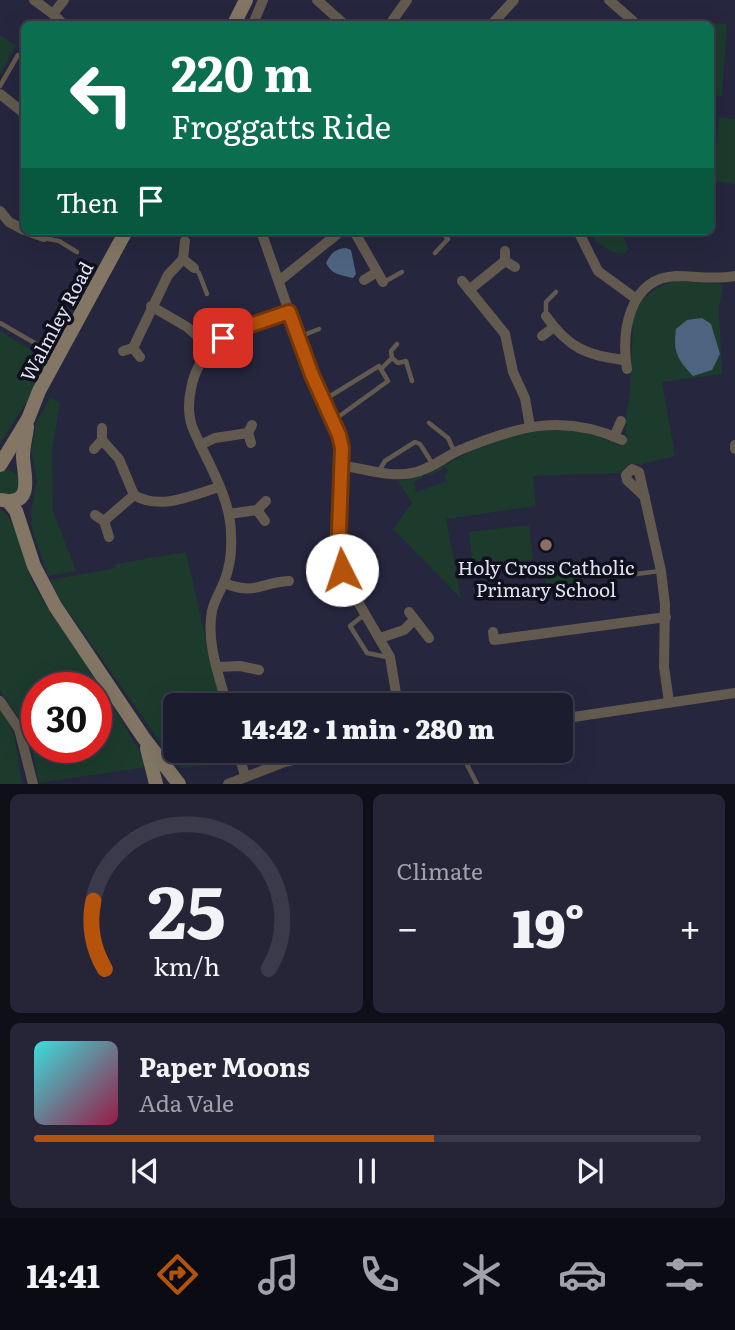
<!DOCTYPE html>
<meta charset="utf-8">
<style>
:root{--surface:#1c1c2f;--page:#252537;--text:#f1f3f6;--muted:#a0a1aa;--line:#3a3a4b;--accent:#b45309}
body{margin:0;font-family:Literata,serif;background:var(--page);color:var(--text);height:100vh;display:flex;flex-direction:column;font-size:26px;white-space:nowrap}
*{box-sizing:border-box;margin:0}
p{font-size:23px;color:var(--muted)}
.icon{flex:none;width:38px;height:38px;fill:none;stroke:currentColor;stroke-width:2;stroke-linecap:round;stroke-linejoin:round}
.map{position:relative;height:784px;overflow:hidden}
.sheet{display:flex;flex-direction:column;gap:10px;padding:10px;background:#0f0f1a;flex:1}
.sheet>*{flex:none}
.top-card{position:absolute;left:21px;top:21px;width:693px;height:214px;border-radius:10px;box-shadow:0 7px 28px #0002,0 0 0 2px var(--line);background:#0b6e4f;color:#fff;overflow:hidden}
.speed{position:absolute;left:21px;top:672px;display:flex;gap:14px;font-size:35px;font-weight:700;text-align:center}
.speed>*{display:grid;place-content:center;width:91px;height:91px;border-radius:50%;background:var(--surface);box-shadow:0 7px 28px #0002,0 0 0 2px var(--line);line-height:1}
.speed .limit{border:10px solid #d22;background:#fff;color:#111}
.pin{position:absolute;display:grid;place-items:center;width:60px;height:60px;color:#fff;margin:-30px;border-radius:14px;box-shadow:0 4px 10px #0006}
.me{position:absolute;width:77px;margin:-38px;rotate:356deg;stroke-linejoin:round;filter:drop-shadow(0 0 5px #0008)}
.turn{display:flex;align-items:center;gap:24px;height:147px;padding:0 35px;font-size:32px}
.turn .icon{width:91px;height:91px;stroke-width:2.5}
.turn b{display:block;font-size:49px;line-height:60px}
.then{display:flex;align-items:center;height:66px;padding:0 35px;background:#0003;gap:14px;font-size:26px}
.big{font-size:52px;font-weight:800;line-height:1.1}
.sheet .card{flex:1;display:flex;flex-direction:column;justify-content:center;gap:10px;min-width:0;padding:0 24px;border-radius:10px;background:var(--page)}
.sheet .dial{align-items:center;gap:0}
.dial svg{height:182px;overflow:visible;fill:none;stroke:var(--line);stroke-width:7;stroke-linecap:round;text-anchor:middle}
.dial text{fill:var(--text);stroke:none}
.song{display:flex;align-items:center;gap:21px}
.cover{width:84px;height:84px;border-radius:10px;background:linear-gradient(135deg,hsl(180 70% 55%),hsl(340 70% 35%))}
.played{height:7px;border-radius:4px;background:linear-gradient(90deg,var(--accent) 60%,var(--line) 60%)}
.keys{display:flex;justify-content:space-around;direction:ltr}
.heat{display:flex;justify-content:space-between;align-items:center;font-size:38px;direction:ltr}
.sheet .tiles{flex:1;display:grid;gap:10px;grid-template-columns:1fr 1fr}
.card:last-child{grid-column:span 2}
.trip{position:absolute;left:163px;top:693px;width:410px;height:70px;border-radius:10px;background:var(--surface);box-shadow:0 7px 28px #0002,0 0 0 2px var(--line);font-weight:800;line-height:70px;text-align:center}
.menu{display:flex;height:112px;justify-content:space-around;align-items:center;background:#0b0b13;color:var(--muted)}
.menu .icon{width:49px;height:49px}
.menu .selected{color:var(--accent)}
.menu b{font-size:32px;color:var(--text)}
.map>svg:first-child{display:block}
</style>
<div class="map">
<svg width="735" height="784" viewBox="0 0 735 784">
<rect width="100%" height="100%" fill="#26263f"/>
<g fill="#1c3b2d" fill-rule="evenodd">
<path d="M685,21l42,3 -5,72 -11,-1 -1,-71h-25z"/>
<path d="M0,35l16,11 -16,28z"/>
<path d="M719,117l16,2v65l-24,-3z"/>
<path d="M590,231h32l6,18 -3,5 -13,-2 -17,-11v-5h-3z"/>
<path d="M673,281l50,3 -4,25 3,65 -60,8 13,74 -33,8h-14l-7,9 -88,3 3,30 -90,13 15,79 -68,-69 19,-26 -14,-22 24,-5 1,2 -9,4 2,10 31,-11 -3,-6 5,-3 -4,-5 -15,9 -2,-2c45,-26 98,-50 151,-43 14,2 29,10 42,15l6,-7 -2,-16 5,-30 3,-73c7,-22 19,-31 40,-39z"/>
<path d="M0,331l51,31 -51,82z"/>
<path d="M50,398l10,5 -8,47 1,61 23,60 -28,5 -16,-47 -1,-18 6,-30 -6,-30 6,-30z"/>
<path d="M9,469l10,7 2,9 -6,9 -15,-1v-21z"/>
<path d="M0,509c20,13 22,50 32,72 12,24 28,45 43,67 26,39 52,77 72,119l-108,16 -11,-57h-4l-24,-36zM37,688h59v59h-59z"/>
<path d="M529,525l4,35 -60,8 -4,-36z"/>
<path d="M186,552l35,153h-46v46h56l2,8 -7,4 -45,5 -16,-19 -104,-148 -11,-21 66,-12 -1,-4z"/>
<path d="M581,564l2,18 -36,5 -3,-19z"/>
<path d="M0,710l14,22 8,52h-22z"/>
<path d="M290,751h20l-53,14 -6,-1 -5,-5z"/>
</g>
<g fill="#4d6481">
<path d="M346,248l5,2 5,24 -3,4c-12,-3 -21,-3 -27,-15 5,-10 9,-14 20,-15z"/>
<path d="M702,318l9,6 9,30 -8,16 -19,6c-16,-17 -20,-24 -17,-47l11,-9z"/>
</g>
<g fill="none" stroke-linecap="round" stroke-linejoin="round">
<g stroke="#635a4f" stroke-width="4.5">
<path d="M0,86l18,-31"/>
<path d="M44,238l15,3 18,11"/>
<path d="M435,253l13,-14 -8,-8"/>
<path d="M194,268l5,5 8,21"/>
<path d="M384,282l18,-10"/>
<path d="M546,315v-13l10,-10"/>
<path d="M0,323l57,33"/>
<path d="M299,337l20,-8"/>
<path d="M392,358l-1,-7 6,-7"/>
<path d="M381,369l11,-11 6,5 8,-2 6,20"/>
<path d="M324,400l55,-34 9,15 -54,39"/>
<path d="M429,423l19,15 7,15"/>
<path d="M379,471l6,-10 30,-19 5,2 12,19"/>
<path d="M590,569l25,-3 21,8 24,-3"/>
<path d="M365,614l-15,12 17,27 20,4"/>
<path d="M460,751l17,33"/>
</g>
<g stroke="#635a4f" stroke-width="10">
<path d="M34,0l19,14 10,10"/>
<path d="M317,0l27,24"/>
<path d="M609,0l24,21"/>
<path d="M53,14l11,-14"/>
<path d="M253,24l10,-24"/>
<path d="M390,24l17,-24"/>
<path d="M492,24l22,-24"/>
<path d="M0,94l24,19"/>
<path d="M0,211l9,11 15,8"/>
<path d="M27,231l17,6"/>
<path d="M261,231l50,144 28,60 3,31 -4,92 9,25 43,74 8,48"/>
<path d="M354,231l29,51"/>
<path d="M578,231l20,40 37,27"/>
<path d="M185,241l-2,18 11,9"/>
<path d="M505,251v10l10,6"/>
<path d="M364,280l13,-8"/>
<path d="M279,281l62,-50"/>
<path d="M462,281l43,53 8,38 12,26 5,29"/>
<path d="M469,290l36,-29"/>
<path d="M151,306l36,21 24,21"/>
<path d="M546,316c22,32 42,40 79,44"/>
<path d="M542,336l12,-9"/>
<path d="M133,348l35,-73 15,-16"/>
<path d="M123,351l10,-3 7,9"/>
<path d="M627,369c-6,-37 2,-91 49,-93 20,0 38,4 59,0"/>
<path d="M614,437l7,-16"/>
<path d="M102,440l17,19 15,36c26,16 59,0 85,-8"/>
<path d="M251,443l-3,-10 4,-8"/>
<path d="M200,445l15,-7 33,-5"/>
<path d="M735,445v4"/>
<path d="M94,449l8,-9v-12"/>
<path d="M342,466c23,2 47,12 70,7 18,-3 32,-16 48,-23 58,-24 103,-37 162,-10"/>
<path d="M645,497l-18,-17 -1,-5 6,-6 7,3 22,99 4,34 -1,62 5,35"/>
<path d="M257,510l8,11"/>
<path d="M229,514l28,-4 9,-9"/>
<path d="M95,515l9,6 5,16"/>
<path d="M104,521l30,-26"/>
<path d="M224,583c33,13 36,-1 65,-2"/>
<path d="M409,612l20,26"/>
<path d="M493,632l1,8 172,-23"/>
<path d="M380,638l24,-8 10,-10"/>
<path d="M217,667l23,-1 19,4"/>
<path d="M0,701l19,28 14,55"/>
<path d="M227,705c-8,-29 -21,-63 -15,-94 2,-10 8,-19 12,-29 6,-15 8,-31 7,-47 0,-37 -23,-71 -37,-104 -6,-12 -6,-29 -3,-42 9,-51 55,-63 98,-77"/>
<path d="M482,705l30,-4"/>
<path d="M560,719l175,-26"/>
<path d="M238,751l7,25"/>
<path d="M228,784l56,-22 51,-11"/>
</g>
<g stroke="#837664" stroke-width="14">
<path d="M234,24l12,-24"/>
<path d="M0,465l28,-46 11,-28 87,-160"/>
<path d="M2,500c34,7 21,-28 21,-44 0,-10 3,-19 4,-29"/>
<path d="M8,501l8,10 18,55 21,40 88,131 36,47"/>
<path d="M147,748l9,36"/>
</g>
</g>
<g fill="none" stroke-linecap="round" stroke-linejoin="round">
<g stroke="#753606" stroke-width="18">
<path id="route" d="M223,338l13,-8 53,-18 23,63 27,60 3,13 -4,110 4,12"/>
</g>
<use href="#route" stroke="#b45309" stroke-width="12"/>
</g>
<circle fill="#8d6e63" stroke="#10101c" stroke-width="2.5" cx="546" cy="545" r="7"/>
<g text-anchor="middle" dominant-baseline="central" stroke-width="7" stroke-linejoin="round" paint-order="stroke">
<g font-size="19" fill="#e1e2f3" stroke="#10101c">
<text transform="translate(56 321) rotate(-62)">Walmley Road</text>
</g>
<g font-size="19" fill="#e1e2f3" stroke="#10101c">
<text x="546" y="567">Holy Cross Catholic<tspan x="546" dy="22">Primary School</tspan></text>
</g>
</g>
</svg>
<div class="speed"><div class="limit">30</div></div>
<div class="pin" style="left:223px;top:338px;background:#d93025"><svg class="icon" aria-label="arrive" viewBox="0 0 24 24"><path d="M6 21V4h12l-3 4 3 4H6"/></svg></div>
<svg class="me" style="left:342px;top:570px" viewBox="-20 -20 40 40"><circle r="19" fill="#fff"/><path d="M0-13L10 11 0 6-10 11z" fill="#b45309"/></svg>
<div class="trip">14:42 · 1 min · 280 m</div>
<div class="top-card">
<div class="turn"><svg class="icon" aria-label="left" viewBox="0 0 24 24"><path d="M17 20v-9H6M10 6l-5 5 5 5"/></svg><div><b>220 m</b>Froggatts Ride</div></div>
<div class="then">Then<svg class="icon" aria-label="arrive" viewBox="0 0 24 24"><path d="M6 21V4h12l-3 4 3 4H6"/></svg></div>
</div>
</div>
<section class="sheet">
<div class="tiles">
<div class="card dial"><svg viewBox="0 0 100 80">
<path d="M14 69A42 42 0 1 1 86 69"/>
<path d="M14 69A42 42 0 0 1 9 39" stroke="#b45309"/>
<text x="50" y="56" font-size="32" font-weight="700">25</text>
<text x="50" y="72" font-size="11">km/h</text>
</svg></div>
<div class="card"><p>Climate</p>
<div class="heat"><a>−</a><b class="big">19°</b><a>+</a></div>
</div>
<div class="card">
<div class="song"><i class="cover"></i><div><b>Paper Moons</b><p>Ada Vale</p></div></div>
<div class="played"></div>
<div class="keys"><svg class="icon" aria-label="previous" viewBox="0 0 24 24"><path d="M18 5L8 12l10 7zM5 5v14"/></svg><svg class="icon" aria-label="pause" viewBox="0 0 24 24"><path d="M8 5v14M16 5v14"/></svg><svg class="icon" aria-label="next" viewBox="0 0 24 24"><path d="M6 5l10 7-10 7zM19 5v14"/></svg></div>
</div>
</div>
</section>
<nav class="menu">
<b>14:41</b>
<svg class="icon selected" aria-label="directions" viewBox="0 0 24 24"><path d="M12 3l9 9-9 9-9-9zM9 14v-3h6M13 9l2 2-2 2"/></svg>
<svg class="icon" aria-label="music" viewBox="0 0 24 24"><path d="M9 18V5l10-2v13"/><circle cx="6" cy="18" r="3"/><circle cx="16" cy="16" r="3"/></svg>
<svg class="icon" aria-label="phone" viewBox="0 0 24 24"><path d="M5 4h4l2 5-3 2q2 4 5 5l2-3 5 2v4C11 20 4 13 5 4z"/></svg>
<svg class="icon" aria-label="climate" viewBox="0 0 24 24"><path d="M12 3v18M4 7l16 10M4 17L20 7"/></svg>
<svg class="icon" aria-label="car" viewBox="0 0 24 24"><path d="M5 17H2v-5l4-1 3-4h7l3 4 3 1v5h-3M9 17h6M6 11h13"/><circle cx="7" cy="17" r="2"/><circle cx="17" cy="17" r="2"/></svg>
<svg class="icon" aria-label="filters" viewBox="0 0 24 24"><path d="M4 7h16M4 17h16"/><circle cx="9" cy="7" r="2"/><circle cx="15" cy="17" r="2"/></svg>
</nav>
